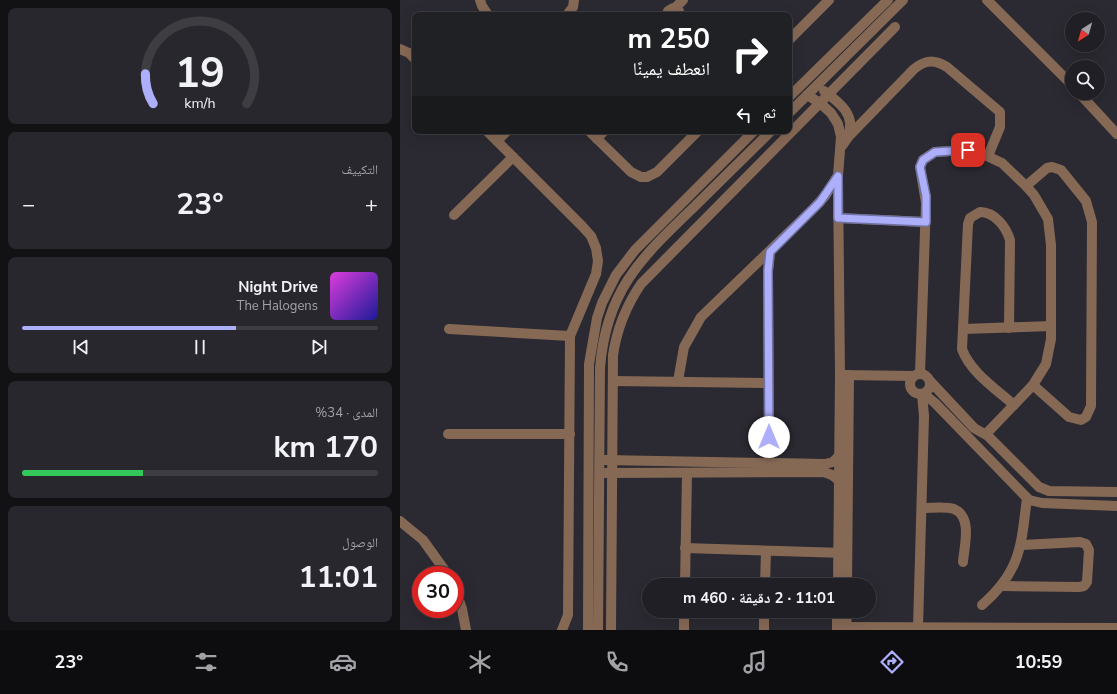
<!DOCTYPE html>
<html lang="ar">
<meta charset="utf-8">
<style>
:root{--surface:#201f25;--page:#28272d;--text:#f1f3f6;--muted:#a2a2a7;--line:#3d3d42;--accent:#adaffb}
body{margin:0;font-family:"Nunito Sans","Noto Naskh Arabic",sans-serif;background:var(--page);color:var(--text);direction:rtl;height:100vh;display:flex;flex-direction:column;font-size:15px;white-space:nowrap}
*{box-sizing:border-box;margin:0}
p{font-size:13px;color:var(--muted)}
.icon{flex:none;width:22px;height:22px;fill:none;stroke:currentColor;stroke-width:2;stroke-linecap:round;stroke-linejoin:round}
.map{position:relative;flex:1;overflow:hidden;direction:ltr}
.details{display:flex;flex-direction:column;gap:8px;padding:8px;background:#121114;width:400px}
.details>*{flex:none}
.banner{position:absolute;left:12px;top:12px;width:380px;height:122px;border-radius:8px;box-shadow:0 4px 16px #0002,0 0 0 1px var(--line);direction:rtl;background:#202124;color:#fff;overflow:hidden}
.needle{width:26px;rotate:217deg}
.buttons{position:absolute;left:665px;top:12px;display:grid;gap:8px}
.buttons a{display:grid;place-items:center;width:40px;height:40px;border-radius:50%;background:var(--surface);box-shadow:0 4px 16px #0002,0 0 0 1px var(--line);font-size:20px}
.speed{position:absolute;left:12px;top:566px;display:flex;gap:8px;font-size:20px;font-weight:700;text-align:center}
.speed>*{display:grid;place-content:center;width:52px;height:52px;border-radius:50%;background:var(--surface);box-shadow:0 4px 16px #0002,0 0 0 1px var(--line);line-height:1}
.speed .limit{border:6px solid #d22;background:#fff;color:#111}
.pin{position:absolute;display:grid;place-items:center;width:34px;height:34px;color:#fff;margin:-17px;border-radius:8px;box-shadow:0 2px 6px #0006}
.me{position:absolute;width:44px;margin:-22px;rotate:0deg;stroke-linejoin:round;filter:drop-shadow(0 0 3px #0008)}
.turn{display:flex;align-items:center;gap:14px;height:84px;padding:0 16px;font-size:18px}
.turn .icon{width:52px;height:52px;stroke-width:2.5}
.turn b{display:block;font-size:28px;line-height:34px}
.then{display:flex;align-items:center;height:38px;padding:0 16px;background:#0003;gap:8px;font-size:15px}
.big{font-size:30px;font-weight:700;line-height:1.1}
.details .tile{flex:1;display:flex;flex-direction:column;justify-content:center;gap:6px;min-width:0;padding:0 14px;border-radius:8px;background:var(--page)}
.details .dial{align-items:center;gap:0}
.dial svg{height:104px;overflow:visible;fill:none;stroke:var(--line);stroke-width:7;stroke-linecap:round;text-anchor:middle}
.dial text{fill:var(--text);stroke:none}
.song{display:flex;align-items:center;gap:12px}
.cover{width:48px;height:48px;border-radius:6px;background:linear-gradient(135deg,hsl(300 70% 55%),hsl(240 70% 35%))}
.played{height:4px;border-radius:2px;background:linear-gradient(90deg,var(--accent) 60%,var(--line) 60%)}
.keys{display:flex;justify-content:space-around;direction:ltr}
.heat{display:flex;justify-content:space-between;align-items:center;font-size:22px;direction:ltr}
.charge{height:6px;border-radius:3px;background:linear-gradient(90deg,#34c759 34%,var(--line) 0)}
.trip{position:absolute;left:242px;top:578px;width:234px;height:40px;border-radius:20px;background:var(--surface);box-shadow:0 4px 16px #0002,0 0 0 1px var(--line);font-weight:700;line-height:40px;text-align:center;direction:rtl}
.tab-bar{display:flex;height:64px;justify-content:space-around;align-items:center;background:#0d0c0f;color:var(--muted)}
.tab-bar .icon{width:28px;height:28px}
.tab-bar .selected{color:var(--accent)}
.tab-bar b{font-size:18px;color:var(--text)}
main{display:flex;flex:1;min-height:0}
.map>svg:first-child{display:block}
</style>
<main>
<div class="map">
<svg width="717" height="630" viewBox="0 0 717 630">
<rect width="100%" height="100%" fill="#2b2931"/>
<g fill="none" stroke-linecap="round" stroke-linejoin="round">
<g stroke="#866955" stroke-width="10">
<path d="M80,0l2,6 6,9"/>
<path d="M587,0l85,85"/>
<path d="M275,8l8,-8"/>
<path d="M167,15l6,-8 1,-7"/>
<path d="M267,15l1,-4 5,-3 6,3v4"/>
<path d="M389,40l40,-40"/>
<path d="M0,49l9,4 6,6"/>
<path d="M424,91c15,11 34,25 23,46"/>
<path d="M679,93l38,41"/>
<path d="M407,95l13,8 11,10 7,11 3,13 -3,39 2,199 -2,210"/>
<path d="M389,97l99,-97"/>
<path d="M389,113l114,-113"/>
<path d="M87,131l95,95 9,10 5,12 2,13 -2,13 -26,62 -2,279 -6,15"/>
<path d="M189,131l42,41 10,5h6l10,-5 41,-41"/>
<path d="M197,139l7,-8"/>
<path d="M97,141l10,-10"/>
<path d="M442,146l7,-10 65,-67c11,-9 20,-10 33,-2l53,45v15l-12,29"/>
<path d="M626,186l21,-18 5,-1 9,3 25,31 6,21 -1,184 -5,11 -5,3 -12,-3 -36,-32"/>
<path d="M54,215l59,-58"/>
<path d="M438,218l87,4"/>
<path d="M609,328l1,-88c-4,-13 -15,-28 -30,-28l-10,6 -2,6 -6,125c8,23 34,40 52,56"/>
<path d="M49,329l121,7"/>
<path d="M563,329l88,-3"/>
<path d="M520,374l6,-171 -6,-36 3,-7 12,-8 33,-2 10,2 24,11 24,23 8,9 14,24 3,26v94l-5,25 -13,21 -47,49"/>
<circle cx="520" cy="384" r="10"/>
<path d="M442,375l72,1"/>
<path d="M213,381l155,2"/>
<path d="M278,381l6,-34 17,-30 113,-109 11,-12 12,-19"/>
<path d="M530,381l44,47 14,8 51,51 10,4 68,1"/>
<path d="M524,394l11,9 94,97 13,3 75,3"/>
<path d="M48,434h122"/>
<path d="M205,460l220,4 8,-2 6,-6"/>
<path d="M369,464l-1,-193 2,-19"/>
<path d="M205,473l219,-1 8,3 6,5"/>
<path d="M522,508c10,0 24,-2 32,1 19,8 10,38 9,53"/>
<path d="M0,521l23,19 25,35"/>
<path d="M285,548l160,5"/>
<path d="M285,585l2,-112"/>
<path d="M365,585l1,-34"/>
<path d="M447,585l2,-210"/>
<path d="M602,586l77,1 5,-1 3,-4 2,-32 -3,-6 -6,-2 -58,3"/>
<path d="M55,589l7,20 4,21"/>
<path d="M582,605c39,-34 39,-59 45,-107"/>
<path d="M446,627l271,1"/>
<path d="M518,627l6,-211 -2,-22"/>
<path d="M188,630l1,-266 8,-46 5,-15 14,-28 19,-25 119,-119"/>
<path d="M198,630l2,-262c6,-77 40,-109 93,-160 26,-26 52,-51 78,-77"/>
<path d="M211,630l2,-275c4,-27 13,-49 28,-71l254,-257"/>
<path d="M284,630v-19"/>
<path d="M364,630v-19"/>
<path d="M437,630v-19"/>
<path d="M446,630l1,-19"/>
</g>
</g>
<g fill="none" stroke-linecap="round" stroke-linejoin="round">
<g stroke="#7072a3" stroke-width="10">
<path id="route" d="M369,437l-1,-166 2,-19 50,-50 18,-26v42l88,4v-26l-6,-29 3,-7 12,-8 33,-2"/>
</g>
<use href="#route" stroke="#adaffb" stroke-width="7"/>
</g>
</svg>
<div class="buttons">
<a><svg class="needle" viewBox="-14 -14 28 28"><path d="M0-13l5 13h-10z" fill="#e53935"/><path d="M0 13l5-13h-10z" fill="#a2a2a7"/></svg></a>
<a><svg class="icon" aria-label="search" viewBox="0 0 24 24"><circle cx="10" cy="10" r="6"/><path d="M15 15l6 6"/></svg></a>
</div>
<div class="speed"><div class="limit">30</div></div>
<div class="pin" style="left:568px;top:150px;background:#d93025"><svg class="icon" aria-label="arrive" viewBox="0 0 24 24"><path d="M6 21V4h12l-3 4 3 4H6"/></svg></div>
<svg class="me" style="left:369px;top:437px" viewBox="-20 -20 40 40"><circle r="19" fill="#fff"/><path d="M0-13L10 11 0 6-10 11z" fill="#adaffb"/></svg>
<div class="trip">11:01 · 2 دقيقة · 460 m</div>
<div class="banner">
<div class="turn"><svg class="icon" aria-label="right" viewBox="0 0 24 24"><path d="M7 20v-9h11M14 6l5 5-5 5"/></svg><div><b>250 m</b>انعطف يمينًا</div></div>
<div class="then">ثم<svg class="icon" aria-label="left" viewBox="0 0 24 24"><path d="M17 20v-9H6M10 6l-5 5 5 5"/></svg></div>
</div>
</div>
<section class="details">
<div class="tile dial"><svg viewBox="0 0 100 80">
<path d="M14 69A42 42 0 1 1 86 69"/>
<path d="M14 69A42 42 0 0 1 8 46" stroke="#adaffb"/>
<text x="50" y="56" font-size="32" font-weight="700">19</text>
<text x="50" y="72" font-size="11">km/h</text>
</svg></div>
<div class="tile"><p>التكييف</p>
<div class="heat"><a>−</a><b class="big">23°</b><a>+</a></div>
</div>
<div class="tile">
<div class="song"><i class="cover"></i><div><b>Night Drive</b><p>The Halogens</p></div></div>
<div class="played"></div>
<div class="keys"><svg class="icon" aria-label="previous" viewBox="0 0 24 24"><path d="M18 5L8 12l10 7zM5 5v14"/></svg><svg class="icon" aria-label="pause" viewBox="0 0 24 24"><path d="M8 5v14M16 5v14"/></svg><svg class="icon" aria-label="next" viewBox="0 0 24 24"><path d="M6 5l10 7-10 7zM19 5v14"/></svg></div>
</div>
<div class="tile"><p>المدى · 34%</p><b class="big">170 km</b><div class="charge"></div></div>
<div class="tile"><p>الوصول</p><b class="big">11:01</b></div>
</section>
</main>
<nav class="tab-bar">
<b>10:59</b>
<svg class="icon selected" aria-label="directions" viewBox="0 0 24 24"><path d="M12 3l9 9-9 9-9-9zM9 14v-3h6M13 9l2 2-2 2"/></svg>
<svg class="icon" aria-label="music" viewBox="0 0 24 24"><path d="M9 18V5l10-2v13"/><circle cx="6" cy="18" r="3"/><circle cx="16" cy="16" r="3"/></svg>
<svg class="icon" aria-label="phone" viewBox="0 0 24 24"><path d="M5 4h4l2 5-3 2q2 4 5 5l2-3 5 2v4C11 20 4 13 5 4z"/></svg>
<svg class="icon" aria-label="climate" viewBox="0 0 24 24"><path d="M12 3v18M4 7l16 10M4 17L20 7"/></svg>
<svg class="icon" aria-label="car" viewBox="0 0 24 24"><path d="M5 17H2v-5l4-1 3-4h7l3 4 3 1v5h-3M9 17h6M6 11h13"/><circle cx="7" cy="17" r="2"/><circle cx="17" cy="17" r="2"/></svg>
<svg class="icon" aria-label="filters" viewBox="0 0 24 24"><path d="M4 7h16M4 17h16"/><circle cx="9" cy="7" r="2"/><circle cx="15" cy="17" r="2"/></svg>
<b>23°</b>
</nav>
